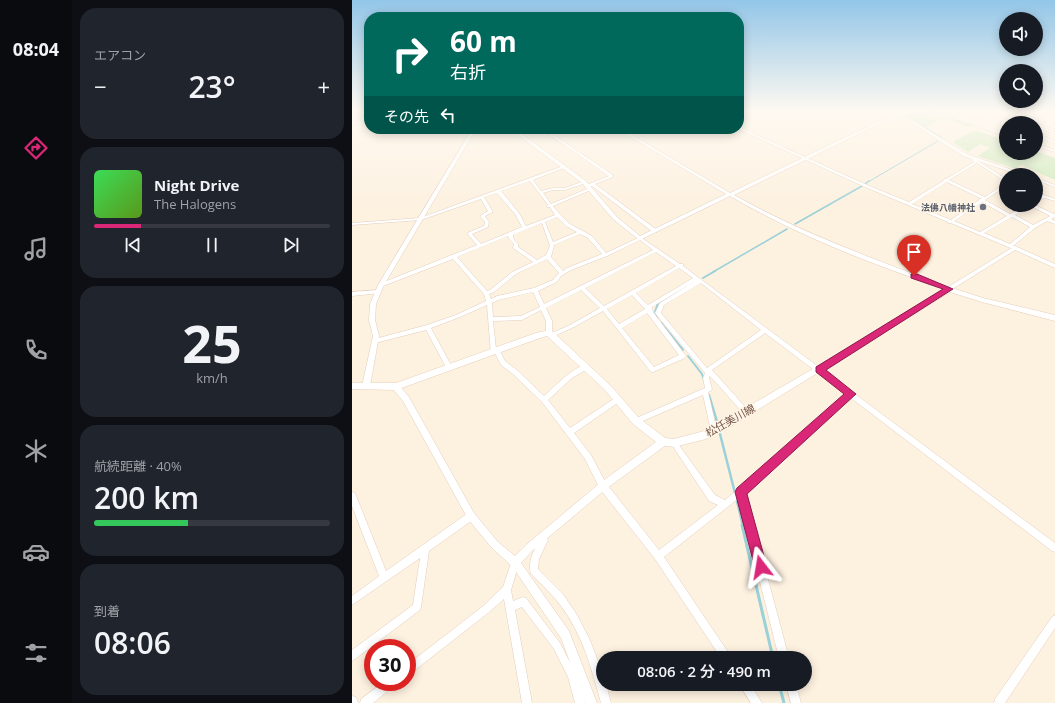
<!DOCTYPE html>
<html lang="ja">
<meta charset="utf-8">
<style>
:root{--surface:#171b24;--page:#20242c;--text:#f1f3f6;--muted:#9ea1a6;--line:#363941;--accent:#db2777}
body{margin:0;font-family:"Open Sans","Noto Sans JP",sans-serif;background:var(--page);color:var(--text);height:100vh;display:flex;flex-direction:column;font-size:15px;white-space:nowrap}
*{box-sizing:border-box;margin:0}
p{font-size:13px;color:var(--muted)}
.icon{flex:none;width:22px;height:22px;fill:none;stroke:currentColor;stroke-width:2;stroke-linecap:round;stroke-linejoin:round}
.map{position:relative;flex:1;overflow:hidden}
.details{display:flex;flex-direction:column;gap:8px;padding:8px;background:#0d0f14;width:280px}
.details>*{flex:none}
.banner{position:absolute;left:12px;top:12px;width:380px;height:122px;border-radius:16px;box-shadow:0 2px 10px #0003;background:#00695c;color:#fff;overflow:hidden}
.controls{position:absolute;left:647px;top:12px;display:grid;gap:8px}
.controls a{display:grid;place-items:center;width:44px;height:44px;border-radius:50%;background:var(--surface);box-shadow:0 2px 10px #0003;font-size:20px}
.speed{position:absolute;left:12px;top:639px;display:flex;gap:8px;font-size:20px;font-weight:700;text-align:center}
.speed>*{display:grid;place-content:center;width:52px;height:52px;border-radius:50%;background:var(--surface);box-shadow:0 2px 10px #0003;line-height:1}
.speed .limit{border:6px solid #d22;background:#fff;color:#111}
.pin{position:absolute;display:grid;place-items:center;width:34px;height:34px;color:#fff;margin:-41px -17px;border-radius:50% 50% 50% 0;rotate:-45deg;box-shadow:0 0 4px #0007}
.pin .icon{rotate:45deg}
.me{position:absolute;width:44px;margin:-22px;rotate:346deg;stroke-linejoin:round;filter:drop-shadow(0 0 3px #0008)}
.turn{display:flex;align-items:center;gap:14px;height:84px;padding:0 20px;font-size:18px}
.turn .icon{width:52px;height:52px;stroke-width:2.5}
.turn b{display:block;font-size:28px;line-height:34px}
.then{display:flex;align-items:center;height:38px;padding:0 20px;background:#0003;gap:8px;font-size:15px}
.big{font-size:30px;font-weight:600;line-height:1.1}
.details .card{flex:1;display:flex;flex-direction:column;justify-content:center;gap:6px;min-width:0;padding:0 14px;border-radius:16px;background:var(--page)}
.details .dial{align-items:center;gap:0}
.dial b{font-size:52px;line-height:1}
.song{display:flex;align-items:center;gap:12px}
.cover{width:48px;height:48px;border-radius:6px;background:linear-gradient(135deg,hsl(130 70% 55%),hsl(90 70% 35%))}
.played{height:4px;border-radius:2px;background:linear-gradient(90deg,var(--accent) 20%,var(--line) 20%)}
.keys{display:flex;justify-content:space-around;direction:ltr}
.heat{display:flex;justify-content:space-between;align-items:center;font-size:22px;direction:ltr}
.charge{height:6px;border-radius:3px;background:linear-gradient(90deg,#34c759 40%,var(--line) 0)}
.trip{position:absolute;left:244px;top:651px;width:216px;height:40px;border-radius:20px;background:var(--surface);box-shadow:0 2px 10px #0003;font-weight:600;line-height:40px;text-align:center}
main{display:flex;flex:1;min-height:0}
.dock{display:flex;flex-direction:column;width:72px;justify-content:space-around;align-items:center;background:#090b0e;color:var(--muted)}
.dock .icon{width:28px;height:28px}
.dock .selected{color:var(--accent)}
.dock b{font-size:18px;color:var(--text)}
.map>svg:first-child{display:block}
</style>
<main>
<nav class="dock">
<b>08:04</b>
<svg class="icon selected" aria-label="directions" viewBox="0 0 24 24"><path d="M12 3l9 9-9 9-9-9zM9 14v-3h6M13 9l2 2-2 2"/></svg>
<svg class="icon" aria-label="music" viewBox="0 0 24 24"><path d="M9 18V5l10-2v13"/><circle cx="6" cy="18" r="3"/><circle cx="16" cy="16" r="3"/></svg>
<svg class="icon" aria-label="phone" viewBox="0 0 24 24"><path d="M5 4h4l2 5-3 2q2 4 5 5l2-3 5 2v4C11 20 4 13 5 4z"/></svg>
<svg class="icon" aria-label="climate" viewBox="0 0 24 24"><path d="M12 3v18M4 7l16 10M4 17L20 7"/></svg>
<svg class="icon" aria-label="car" viewBox="0 0 24 24"><path d="M5 17H2v-5l4-1 3-4h7l3 4 3 1v5h-3M9 17h6M6 11h13"/><circle cx="7" cy="17" r="2"/><circle cx="17" cy="17" r="2"/></svg>
<svg class="icon" aria-label="filters" viewBox="0 0 24 24"><path d="M4 7h16M4 17h16"/><circle cx="9" cy="7" r="2"/><circle cx="15" cy="17" r="2"/></svg>
</nav>
<section class="details">
<div class="card"><p>エアコン</p>
<div class="heat"><a>−</a><b class="big">23°</b><a>+</a></div>
</div>
<div class="card">
<div class="song"><i class="cover"></i><div><b>Night Drive</b><p>The Halogens</p></div></div>
<div class="played"></div>
<div class="keys"><svg class="icon" aria-label="previous" viewBox="0 0 24 24"><path d="M18 5L8 12l10 7zM5 5v14"/></svg><svg class="icon" aria-label="pause" viewBox="0 0 24 24"><path d="M8 5v14M16 5v14"/></svg><svg class="icon" aria-label="next" viewBox="0 0 24 24"><path d="M6 5l10 7-10 7zM19 5v14"/></svg></div>
</div>
<div class="card dial"><b>25</b><p>km/h</p></div>
<div class="card"><p>航続距離 · 40%</p><b class="big">200 km</b><div class="charge"></div></div>
<div class="card"><p>到着</p><b class="big">08:06</b></div>
</section>
<div class="map">
<svg width="703" height="703" viewBox="0 0 703 703">
<rect width="100%" height="100%" fill="#fdf1e0"/>
<g fill="#d1eabe">
<path d="M569,110h9l43,14 -4,3z"/>
<path d="M566,111l24,8 -15,8 -18,-11v-1z"/>
<path d="M623,130l31,11v12h30v-2l19,7v22l-34,-15 -5,4 -38,-13 12,-8 -10,-4 -12,8 -15,-10z"/>
</g>
<g fill="none" stroke-linecap="round" stroke-linejoin="round">
<g stroke="#9ad1d9" stroke-width="1">
<path d="M548,111l3,-1"/>
<path d="M556,116l34,22"/>
<path d="M516,182l70,-41"/>
</g>
<g stroke="#9ad1d9" stroke-width="1.5">
<path d="M513,184l4,-3"/>
<path d="M443,224l67,-38"/>
<path d="M361,272l74,-43"/>
</g>
<g stroke="#9ad1d9" stroke-width="2">
<path d="M351,278l12,-7"/>
<path d="M305,318l-2,-6 3,-9 22,-13"/>
<path d="M309,323l22,27"/>
<path d="M336,356l14,18 2,6"/>
</g>
<g stroke="#9ad1d9" stroke-width="2.5">
<path d="M357,395l9,30"/>
<path d="M367,430l16,63"/>
<path d="M384,497l7,29"/>
</g>
<g stroke="#9ad1d9" stroke-width="3">
<path d="M390,525l31,133"/>
<path d="M427,684l5,19"/>
</g>
<g stroke="#e3cebe" stroke-width="1">
<g id="minor">
<path d="M557,110h4l-11,6 -3,-1z"/>
<path d="M579,110h5l70,24v2z"/>
<path d="M607,110h5l42,14v2z"/>
<path d="M632,110h5l37,13h-5z"/>
<path d="M649,110h5l20,7 8,-7h4l-9,8 17,5 9,-5v2l-6,4 6,2v2z"/>
<path d="M684,126l19,6v2l-19,-6z"/>
<path d="M387,127l128,58 42,17 34,-21 1,-2h2l28,-17 -2,-2 1,-1h2l31,20v3l-29,-19 -28,17 36,17 21,-14v3l-21,14 25,14 16,-9h9l19,9h1v3l-4,2 4,2v3l-8,-3 -12,7 -22,18 4,1v2h-4l-62,-26h-3v-1l-83,-35 -127,-58zM595,182l35,17h-3v1l-28,20 -39,-16zM630,202l25,14 -27,16 -26,-11zM679,206l19,10 -17,9 -18,-10zM660,217l18,10 -20,17 -26,-11z"/>
<path d="M189,129h4l68,46v2l-18,7 62,46v2h-4l-61,-46 -6,1v-2l23,-9z"/>
<path d="M684,134l19,7v2l-19,-7z"/>
<path d="M684,144l19,6v2l-19,-6z"/>
<path d="M211,166l3,1 -33,13 8,11 12,-3h12l19,-7h2v2l-21,7h-12l-10,3 8,11 38,-16h2v2l-38,16 6,7 11,11 22,12 14,17 34,-16 40,27h3v2l372,277v9l-3,-1 -201,-153 -106,95 44,165h-10l-40,-160 -75,59 68,101h-11l-66,-99 -55,-70 -15,-30 -43,-57 -29,-28 -12,-9 -6,-12 -2,1h-2l-4,-49 -27,12 -29,11 21,39 -1,2h-4l-21,-39 -51,13 -3,-2 3,-2 52,-14 29,-10 30,-14 -2,-7 -31,-35 -70,27h-4l-1,-1 1,-1 98,-39 -10,-12 17,-7 1,-4 -5,-6 8,-5 -7,-12 -60,21 -69,5v-2l68,-5zM178,181l18,24 -1,1v1h3l5,8 -29,11 -7,-13 -18,-22zM145,193l18,21 7,13 -41,17 -9,-10 16,-7 1,-5 -4,-6 8,-4 -9,-15zM205,217l9,9 11,6 -24,10 -8,-20zM190,223l8,23 -4,9 -9,5 -19,-13v-3l-4,-4 -1,-5zM228,234l8,4 14,16 -35,14 -4,3 -12,-14 3,-11v-1zM156,236l2,4 4,4 -1,3v1l20,14 -21,10 -22,18 -3,1 -30,-34zM288,240l13,10 -109,54 -6,-13 19,-9 4,-6 10,-6 36,-14zM304,252l20,14 -72,40 -19,-18zM195,259l12,14 -6,7 -19,8 -37,8 -6,3 -2,-5 5,-2 22,-18zM327,268l14,10 -45,27 -12,-12zM345,280l-37,23 -5,10 50,60 -2,5 2,10 -71,31 -1,2 1,2 2,1 2,-1 65,-28 8,36 1,2 2,1 2,-1 1,-2 -9,-39 3,-1 1,-2 -3,-11 1,-2 34,38 2,1 2,-1 1,-2 -1,-2 -36,-40 53,-37 81,61 -108,95 -13,11 -10,-5 -39,-54 -2,-1 -2,1 -2,2 2,2 37,56 9,4 -59,45 -53,-67 -15,-28 -17,-22 45,-31 1,-2 -1,-2 -2,-1 -2,1 -45,30 -22,-28 24,-22 15,-9 1,-2 -1,-2c-11,-1 -34,23 -43,31l-27,-26 -12,-9 -6,-12h-3l-3,-28 29,-1 19,-10 5,11v12l6,4 22,-10 29,-16 48,61h2l32,-14 1,-2 -33,-44 -1,-5zM349,283l60,47 -54,38 -46,-55 3,-8zM229,290l19,18 -30,17 -18,8v-12l-6,-13zM181,292l7,15 -19,9 -28,1 -1,-14 6,-3zM280,295l13,14 -26,15 -12,-15zM295,313l32,42 -25,12 -32,-39z"/>
<path d="M684,178l19,7v2l-19,-7z"/>
<path d="M684,192l19,7v2l-10,-3 -9,4v-3l5,-3 -5,-2z"/>
<path d="M26,290l2,1 1,1 -1,1 -28,3v-4z"/>
<path d="M0,492l3,1 31,78 82,-58 3,-1 3,1 1,3 -1,3 -45,32 -8,56 -1,3 -65,49 -3,2v-11l61,-45 7,-47 -68,47v-9l27,-20 -27,-70z"/>
<path d="M190,533l3,1 3,6 -9,19 -1,10 25,25 14,21 12,23 6,15 8,22v9h3l5,19h-10c-9,-34 -19,-69 -40,-97 -9,-12 -20,-22 -30,-32 -4,-12 3,-23 8,-34l-1,-3 1,-3z"/>
<path d="M163,559l3,1 1,3 -8,27 2,11 10,-4 3,1 34,45 17,33 8,27h-10l-7,-26 -14,-28 -32,-42 -7,3 17,93h-10l-18,-104 -16,14 -78,61 -3,2v-11l75,-58 21,-20 9,-27z"/>
<path d="M703,615v13l-50,75h-11l1,-4 57,-82z"/>
<path d="M32,682h13l-2,3 -22,18h-13l1,-4z"/>
<path d="M387,684h11l12,19h-11z"/>
<path d="M434,684h10l5,19h-10z"/>
<path d="M0,696l4,1 2,6h-6z"/>
</g>
</g>
<g stroke="#e3cebe" stroke-width="1">
<g id="tertiary">
<path d="M548,114h2l65,40 57,20 -4,1 -57,-19 -62,-40 -22,8 -145,71c70,39 140,64 214,92l67,-41 40,18v4l-40,-18 -66,41c-18,-5 -35,-13 -52,-19 -58,-21 -114,-45 -167,-76l-88,43h-4l-25,-20 -31,-36 -72,-54h5l71,52 31,36 23,19 86,-42 -109,-65h5l108,64 147,-71z"/>
<path d="M17,121v2l-17,1v-2z"/>
<path d="M120,129h4l-92,156 -8,19 -1,16 4,16 -9,50 -1,2 -3,1 -3,-1 -1,-2 11,-50 -4,-16 1,-16 8,-19z"/>
<path d="M44,384l3,1 10,12 65,116 24,29 17,14 11,-11 74,-62 60,-44 3,-1 3,1 1,3 -1,3 -60,44 -74,62 -11,12 48,68 28,72h-12l-24,-65 -49,-72 -20,-18 -24,-29 -65,-118 -10,-12 -1,-2 1,-2z"/>
</g>
</g>
<g stroke="#e8cfbb" stroke-width="1">
<path id="secondary" d="M595,287h2l34,11 72,17v6l-73,-19 -32,-10 -224,137 -20,10 -32,8 -14,-2 -27,-21 -28,-34 -58,-54 -7,2 -144,52 -44,-1v-6h44l140,-50 13,-3 3,1 59,55 28,32 26,20 9,1 30,-8 16,-8 96,-56z"/>
</g>
<use href="#minor" fill="#fff" fill-rule="evenodd"/>
<use href="#tertiary" fill="#fff" fill-rule="evenodd"/>
<use href="#secondary" fill="#fff" fill-rule="evenodd"/>
</g>
<linearGradient id="sky" x2="0" y2="1"><stop stop-color="#93c6e8"/><stop offset="0.53" stop-color="#fef9f1"/><stop offset="1" stop-color="#fef9f1" stop-opacity="0"/></linearGradient>
<rect width="703" height="209" fill="url(#sky)"/>
<path fill="#db2777" stroke="#8e194d" d="M559,274h6l36,15 -127,81 30,24 -109,100 20,73 -2,5 -4,2 -5,-2 -21,-80 2,-4 107,-94 -28,-22v-5l127,-78 -32,-11z"/>
<circle fill="#6b7280" stroke="#fff5e7" stroke-width="1.5" cx="631" cy="207" r="4"/>
<g text-anchor="middle" dominant-baseline="central" stroke-width="3" stroke-linejoin="round" paint-order="stroke">
<g font-size="9" font-weight="bold" fill="#5b616d" stroke="#fff5e7" text-anchor="end">
<text x="623" y="207">法佛八幡神社</text>
</g>
<g font-size="11" fill="#745546" stroke="#fff5e7">
<text transform="translate(378 420) rotate(-29)">松任美川線</text>
</g>
</g>
</svg>
<div class="controls">
<a><svg class="icon" aria-label="sound" viewBox="0 0 24 24"><path d="M4 9h4l5-4v14l-5-4H4zM17 9q2 3 0 6"/></svg></a>
<a><svg class="icon" aria-label="search" viewBox="0 0 24 24"><circle cx="10" cy="10" r="6"/><path d="M15 15l6 6"/></svg></a>
<a>+</a>
<a>−</a>
</div>
<div class="speed"><div class="limit">30</div></div>
<div class="pin" style="left:562px;top:276px;background:#d93025"><svg class="icon" aria-label="arrive" viewBox="0 0 24 24"><path d="M6 21V4h12l-3 4 3 4H6"/></svg></div>
<svg class="me" style="left:409px;top:567px" viewBox="-20 -20 40 40"><path d="M0-17L14 15 0 8-14 15z" fill="#db2777" stroke="#fff" stroke-width="4"/></svg>
<div class="trip">08:06 · 2 分 · 490 m</div>
<div class="banner">
<div class="turn"><svg class="icon" aria-label="right" viewBox="0 0 24 24"><path d="M7 20v-9h11M14 6l5 5-5 5"/></svg><div><b>60 m</b>右折</div></div>
<div class="then">その先<svg class="icon" aria-label="left" viewBox="0 0 24 24"><path d="M17 20v-9H6M10 6l-5 5 5 5"/></svg></div>
</div>
</div>
</main>
